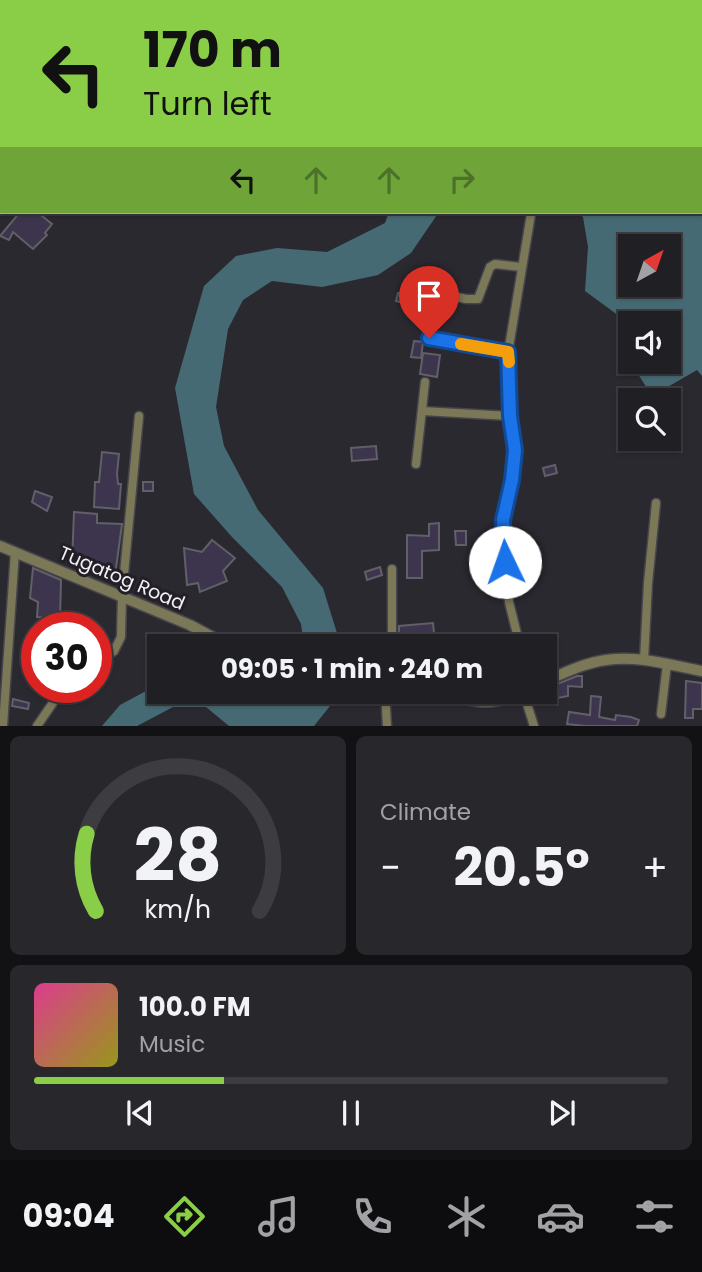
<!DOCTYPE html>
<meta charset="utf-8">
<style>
:root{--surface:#201f24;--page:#28272c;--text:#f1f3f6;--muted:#a2a2a6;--line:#3d3d41;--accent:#8ace47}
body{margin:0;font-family:Poppins,sans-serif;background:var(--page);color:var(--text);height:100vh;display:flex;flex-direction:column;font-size:26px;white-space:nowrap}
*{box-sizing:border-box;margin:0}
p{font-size:23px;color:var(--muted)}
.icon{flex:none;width:38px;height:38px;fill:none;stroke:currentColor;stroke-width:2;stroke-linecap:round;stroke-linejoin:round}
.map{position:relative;height:726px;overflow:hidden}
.side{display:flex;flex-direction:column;gap:10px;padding:10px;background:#121114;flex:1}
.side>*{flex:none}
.hud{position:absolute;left:0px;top:0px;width:704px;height:214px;box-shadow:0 2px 5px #0004,0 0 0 2px var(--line);background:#8ace47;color:#111;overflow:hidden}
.needle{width:46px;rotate:40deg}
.controls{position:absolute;left:618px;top:234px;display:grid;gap:14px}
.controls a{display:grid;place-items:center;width:63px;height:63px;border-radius:0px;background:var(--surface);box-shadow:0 2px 5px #0004,0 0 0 2px var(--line);font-size:35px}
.speed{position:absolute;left:21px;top:612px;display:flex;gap:14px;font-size:35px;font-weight:700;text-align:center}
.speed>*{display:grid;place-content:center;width:91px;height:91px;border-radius:50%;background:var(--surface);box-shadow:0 2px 5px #0004,0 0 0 2px var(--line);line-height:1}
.speed .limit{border:10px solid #d22;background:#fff;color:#111}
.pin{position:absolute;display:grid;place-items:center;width:60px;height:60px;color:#fff;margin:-72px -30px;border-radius:50% 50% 50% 0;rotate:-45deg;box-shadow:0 0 7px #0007}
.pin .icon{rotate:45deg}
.me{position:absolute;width:77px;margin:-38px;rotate:357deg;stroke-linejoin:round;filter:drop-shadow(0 0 5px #0008)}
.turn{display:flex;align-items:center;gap:24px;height:147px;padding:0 28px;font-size:32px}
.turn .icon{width:91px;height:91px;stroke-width:2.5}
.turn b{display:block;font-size:49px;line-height:60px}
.lanes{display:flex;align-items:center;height:66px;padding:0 28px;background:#0003;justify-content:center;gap:35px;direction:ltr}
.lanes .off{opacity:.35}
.big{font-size:52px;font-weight:700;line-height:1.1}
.side .tile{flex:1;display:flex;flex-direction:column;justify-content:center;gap:10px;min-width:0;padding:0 24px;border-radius:10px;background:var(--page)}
.side .dial{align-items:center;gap:0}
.dial svg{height:182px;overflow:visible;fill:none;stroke:var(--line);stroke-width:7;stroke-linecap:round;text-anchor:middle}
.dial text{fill:var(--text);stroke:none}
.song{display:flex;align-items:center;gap:21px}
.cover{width:84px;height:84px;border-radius:10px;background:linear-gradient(135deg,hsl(330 70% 55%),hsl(60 70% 35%))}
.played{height:7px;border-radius:4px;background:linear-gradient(90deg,var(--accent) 30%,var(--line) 30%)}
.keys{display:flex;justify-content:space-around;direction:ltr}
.heat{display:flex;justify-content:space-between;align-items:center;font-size:38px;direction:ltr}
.side .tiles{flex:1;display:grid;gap:10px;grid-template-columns:1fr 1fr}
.tile:last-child{grid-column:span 2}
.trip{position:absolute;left:147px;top:634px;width:410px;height:70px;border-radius:0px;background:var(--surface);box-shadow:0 2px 5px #0004,0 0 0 2px var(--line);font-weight:700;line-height:70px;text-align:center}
.tab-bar{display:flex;height:112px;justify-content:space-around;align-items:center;background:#0d0c0e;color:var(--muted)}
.tab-bar .icon{width:49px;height:49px}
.tab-bar .on{color:var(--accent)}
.tab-bar b{font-size:32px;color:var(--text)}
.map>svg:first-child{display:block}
</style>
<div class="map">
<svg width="702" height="726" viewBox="0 0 702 726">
<rect width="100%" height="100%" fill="#2b2930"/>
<g fill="#466a73" fill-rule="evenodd">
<path d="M702,48v328l-5,-6 -45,26 -14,-22 7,-12h23v-38h-38l-45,-33 3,-44 -5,-30 -9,-5h128zM630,247h38v38h-38z"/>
<path d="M389,212h50l-28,41 -33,22 -56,12 -50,-6 -29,19 -15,29 -12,78 8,39 34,64 65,78 18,58h-37l-3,-22 -19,-37 -50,-50 -38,-43 -19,-106 29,-102 32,-30 41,-8 50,4 58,-29z"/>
<path d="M159,684v7h74l48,9 18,-9h43l-28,35h-85l-23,-19h-33l-36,19h-35l18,-21z"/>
</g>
<g fill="#3d354e" stroke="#615f67" stroke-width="2">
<path d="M20,212h17l15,12 -7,9 2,2 -14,14 -20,-17 -4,8 -9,-4z"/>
<path d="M398,293l15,3 -2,9 -15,-4z"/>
<path d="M414,341l9,1 -2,16 -10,-1z"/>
<path d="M423,353l17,2 -3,22 -17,-3z"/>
<path d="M376,446l1,13 -25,2 -1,-13z"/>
<path d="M102,452l17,2 -2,20 1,10h3l-2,25 -25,-2 1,-25h4z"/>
<path d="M555,465l2,8 -12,3 -2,-8z"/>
<rect x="143" y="482" width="10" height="9"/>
<path d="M35,491l17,6 -5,14 -15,-9z"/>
<path d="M74,512l23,2v9l25,1 -8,59 -42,-21z"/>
<path d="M439,523v27l-17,1v27h-15v-43l22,1v-12z"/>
<path d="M455,531h11v14h-10z"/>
<path d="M212,540l23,18 -12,13 4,10 -27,11 -2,-9 -11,2 -3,-37 18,4z"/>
<path d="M380,567l2,8 -15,5 -2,-8z"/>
<path d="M33,568l28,12 -1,39 -23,-2 1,-15 -8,-4z"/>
<path d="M433,623l1,10 -35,3v-10z"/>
<path d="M577,676h5v11l-14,-1v10l-26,5 -2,-10z"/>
<path d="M686,681l16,2v26h-9v9h-8z"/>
<path d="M591,696l10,1 -2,20 16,3 1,-5 15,2 8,3 -2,6h-52l-18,-2 2,-12 21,3z"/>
<path d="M13,699l16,4 -1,6 -16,-3z"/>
</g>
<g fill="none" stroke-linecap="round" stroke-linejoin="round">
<g stroke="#47454c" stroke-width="11">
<g id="minor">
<path d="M0,89h2"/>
<path d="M0,129l2,1"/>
<path d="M427,290l39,9h12l12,-32 5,-3 26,3"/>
<path d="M429,338l79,15"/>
<path d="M422,411l88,5"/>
<path d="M416,464l9,-82"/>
<path d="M392,569v77"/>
<path d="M520,646l-11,-44 -6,-60v-22l12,-55 -5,-49 -2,-63 23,-139"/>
<path d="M644,660l4,-77 8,-80"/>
<path d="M96,664l18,-13 7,-14 1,-42 17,-179"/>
<path d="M385,691l2,35"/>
<path d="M523,691l11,35"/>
<path d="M661,714l6,-50"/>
<path d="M3,726l12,-174"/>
<path d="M37,726l26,-38"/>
</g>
</g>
<g stroke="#47454c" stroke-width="13">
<g id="tertiary">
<path d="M0,546l190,79 39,21"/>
<path d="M544,682c20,-9 40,-19 62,-22 32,-5 64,5 96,11"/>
<path d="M440,691c31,11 53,17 83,0"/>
</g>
</g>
<use href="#minor" stroke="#7b7858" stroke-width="8"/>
<use href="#tertiary" stroke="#7b7858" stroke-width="10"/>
</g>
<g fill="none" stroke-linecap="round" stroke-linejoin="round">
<g stroke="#114b97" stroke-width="18">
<path id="route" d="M429,338l79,14 2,64 5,34 -3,30 -9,40 2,42"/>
</g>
<use href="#route" stroke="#1a73e8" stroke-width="12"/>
<path stroke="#f59e0b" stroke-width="12" d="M461,344l47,8 1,10"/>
</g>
<g text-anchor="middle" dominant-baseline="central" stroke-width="6" stroke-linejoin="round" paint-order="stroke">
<g font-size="19" fill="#f3f1f6" stroke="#221f26">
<text transform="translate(122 578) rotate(23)">Tugatog Road</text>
</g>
</g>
</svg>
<div class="controls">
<a><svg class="needle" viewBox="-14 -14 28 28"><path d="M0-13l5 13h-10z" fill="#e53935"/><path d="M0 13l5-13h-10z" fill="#a2a2a6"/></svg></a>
<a><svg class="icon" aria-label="sound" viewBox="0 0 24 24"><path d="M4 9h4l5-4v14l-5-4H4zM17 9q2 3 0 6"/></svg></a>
<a><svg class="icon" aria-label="search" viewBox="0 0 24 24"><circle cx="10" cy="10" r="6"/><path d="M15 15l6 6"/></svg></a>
</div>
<div class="speed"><div class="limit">30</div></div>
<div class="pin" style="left:429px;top:338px;background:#d93025"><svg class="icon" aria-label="arrive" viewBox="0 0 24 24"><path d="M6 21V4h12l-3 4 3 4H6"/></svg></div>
<svg class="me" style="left:505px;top:562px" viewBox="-20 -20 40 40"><circle r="19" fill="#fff"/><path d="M0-13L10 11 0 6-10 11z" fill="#1a73e8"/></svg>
<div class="trip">09:05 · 1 min · 240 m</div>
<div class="hud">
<div class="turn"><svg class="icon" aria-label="left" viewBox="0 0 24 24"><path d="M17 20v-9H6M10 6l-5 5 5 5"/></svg><div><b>170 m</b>Turn left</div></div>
<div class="lanes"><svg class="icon" aria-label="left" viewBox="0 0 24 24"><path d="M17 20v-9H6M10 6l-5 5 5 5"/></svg><svg class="icon off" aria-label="ahead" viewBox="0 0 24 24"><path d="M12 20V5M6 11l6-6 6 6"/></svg><svg class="icon off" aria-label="ahead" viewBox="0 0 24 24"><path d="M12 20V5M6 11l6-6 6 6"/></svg><svg class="icon off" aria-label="right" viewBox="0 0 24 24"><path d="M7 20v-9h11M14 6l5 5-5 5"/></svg></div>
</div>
</div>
<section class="side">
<div class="tiles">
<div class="tile dial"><svg viewBox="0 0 100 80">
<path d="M14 69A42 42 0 1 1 86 69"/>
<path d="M14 69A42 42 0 0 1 10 35" stroke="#8ace47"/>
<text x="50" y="56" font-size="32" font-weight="700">28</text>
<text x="50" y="72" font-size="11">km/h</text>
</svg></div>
<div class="tile"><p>Climate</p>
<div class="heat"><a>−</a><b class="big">20.5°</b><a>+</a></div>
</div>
<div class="tile">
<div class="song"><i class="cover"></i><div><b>100.0 FM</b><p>Music</p></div></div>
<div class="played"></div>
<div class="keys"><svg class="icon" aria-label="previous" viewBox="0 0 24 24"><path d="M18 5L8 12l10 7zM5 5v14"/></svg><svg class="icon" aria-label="pause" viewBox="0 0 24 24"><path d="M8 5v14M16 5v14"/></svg><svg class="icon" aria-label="next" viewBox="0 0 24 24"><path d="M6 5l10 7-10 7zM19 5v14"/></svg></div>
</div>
</div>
</section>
<nav class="tab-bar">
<b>09:04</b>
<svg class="icon on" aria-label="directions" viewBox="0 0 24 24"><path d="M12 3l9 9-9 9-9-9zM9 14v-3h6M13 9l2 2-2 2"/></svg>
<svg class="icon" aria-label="music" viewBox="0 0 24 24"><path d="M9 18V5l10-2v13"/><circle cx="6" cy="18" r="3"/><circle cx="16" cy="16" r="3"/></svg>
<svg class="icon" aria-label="phone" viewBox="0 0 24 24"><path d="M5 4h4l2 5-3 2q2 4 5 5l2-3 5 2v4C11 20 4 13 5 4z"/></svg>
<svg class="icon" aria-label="climate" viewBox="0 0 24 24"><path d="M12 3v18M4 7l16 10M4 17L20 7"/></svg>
<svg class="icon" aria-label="car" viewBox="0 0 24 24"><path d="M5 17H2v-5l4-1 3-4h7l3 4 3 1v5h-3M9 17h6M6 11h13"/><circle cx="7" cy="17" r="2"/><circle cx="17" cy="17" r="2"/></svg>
<svg class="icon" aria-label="filters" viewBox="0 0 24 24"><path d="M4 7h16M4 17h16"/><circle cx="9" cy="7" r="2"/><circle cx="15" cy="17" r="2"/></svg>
</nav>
